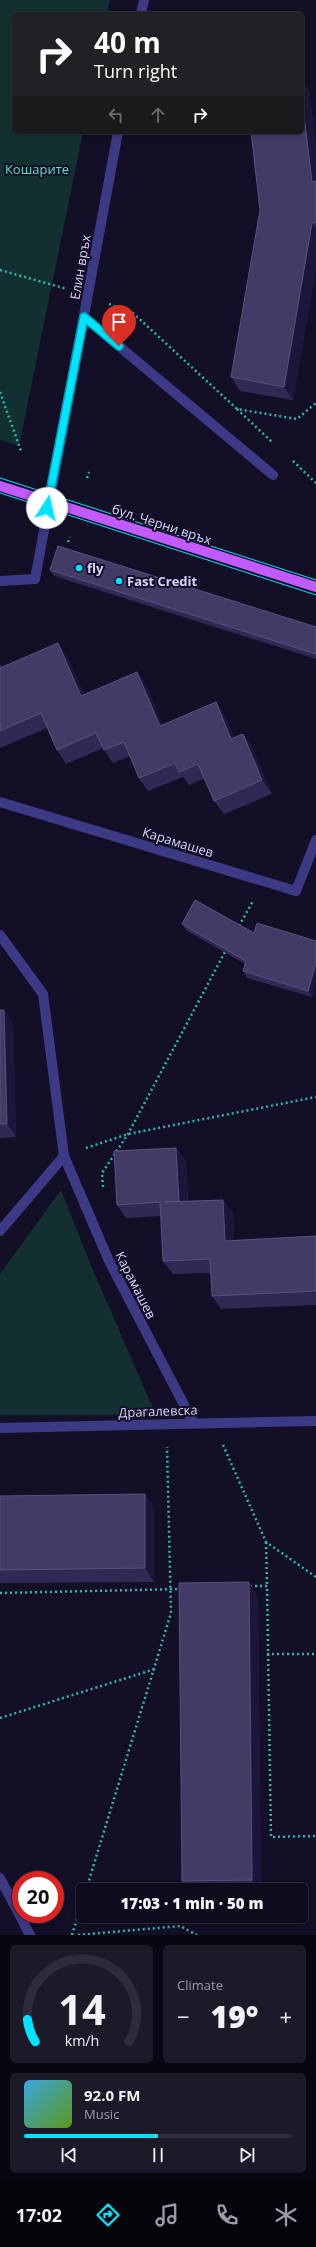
<!DOCTYPE html>
<meta charset="utf-8">
<style>
:root{--surface:#0e0b1c;--page:#1c1929;--text:#f1f3f6;--muted:#9b9ba3;--line:#2e2b3b;--accent:#00e5ff}
body{margin:0;font-family:"Open Sans",sans-serif;background:var(--page);color:var(--text);height:100vh;display:flex;flex-direction:column;font-size:15px;white-space:nowrap}
*{box-sizing:border-box;margin:0}
p{font-size:13px;color:var(--muted)}
.icon{flex:none;width:22px;height:22px;fill:none;stroke:currentColor;stroke-width:2;stroke-linecap:round;stroke-linejoin:round}
.map{position:relative;height:1935px;overflow:hidden}
.drawer{display:flex;flex-direction:column;gap:10px;padding:10px;background:#08060f;flex:1}
.drawer>*{flex:none}
.hud{position:absolute;left:12px;top:12px;width:292px;height:122px;border-radius:6px;box-shadow:0 2px 6px #0003,0 0 0 1px var(--line);background:#202124;color:#fff;overflow:hidden}
.speed{position:absolute;left:12px;top:1871px;display:flex;gap:8px;font-size:20px;font-weight:700;text-align:center}
.speed>*{display:grid;place-content:center;width:52px;height:52px;border-radius:50%;background:var(--surface);box-shadow:0 2px 6px #0003,0 0 0 1px var(--line);line-height:1}
.speed .limit{border:6px solid #d22;background:#fff;color:#111}
.pin{position:absolute;display:grid;place-items:center;width:34px;height:34px;color:#fff;margin:-41px -17px;border-radius:50% 50% 50% 0;rotate:-45deg;box-shadow:0 0 4px #0007}
.pin .icon{rotate:45deg}
.me{position:absolute;width:44px;margin:-22px;rotate:10deg;stroke-linejoin:round;filter:drop-shadow(0 0 3px #0008)}
.turn{display:flex;align-items:center;gap:14px;height:84px;padding:0 16px;font-size:18px}
.turn .icon{width:52px;height:52px;stroke-width:2.5}
.turn b{display:block;font-size:28px;line-height:34px}
.lanes{display:flex;align-items:center;height:38px;padding:0 16px;background:#0003;justify-content:center;gap:20px;direction:ltr}
.lanes .off{opacity:.35}
.big{font-size:30px;font-weight:800;line-height:1.1}
.drawer .tile{flex:1;display:flex;flex-direction:column;justify-content:center;gap:6px;min-width:0;padding:0 14px;border-radius:6px;background:var(--page)}
.drawer .dial{align-items:center;gap:0}
.dial svg{height:104px;overflow:visible;fill:none;stroke:var(--line);stroke-width:7;stroke-linecap:round;text-anchor:middle}
.dial text{fill:var(--text);stroke:none}
.song{display:flex;align-items:center;gap:12px}
.cover{width:48px;height:48px;border-radius:6px;background:linear-gradient(135deg,hsl(200 70% 55%),hsl(90 70% 35%))}
.played{height:4px;border-radius:2px;background:linear-gradient(90deg,var(--accent) 50%,var(--line) 50%)}
.keys{display:flex;justify-content:space-around;direction:ltr}
.heat{display:flex;justify-content:space-between;align-items:center;font-size:22px;direction:ltr}
.drawer .tiles{flex:1;display:grid;gap:10px;grid-template-columns:1fr 1fr}
.tile:last-child{grid-column:span 2}
.trip{position:absolute;left:76px;top:1883px;width:232px;height:40px;border-radius:6px;background:var(--surface);box-shadow:0 2px 6px #0003,0 0 0 1px var(--line);font-weight:800;line-height:40px;text-align:center}
.tab-bar{display:flex;height:64px;justify-content:space-around;align-items:center;background:#06040b;color:var(--muted)}
.tab-bar .icon{width:28px;height:28px}
.tab-bar .active{color:var(--accent)}
.tab-bar b{font-size:18px;color:var(--text)}
.map>svg:first-child{display:block}
</style>
<div class="map">
<svg width="316" height="1935" viewBox="0 0 316 1935">
<rect width="100%" height="100%" fill="#130f26"/>
<g fill="#12302f">
<path d="M0,0h110l-3,14h-93v118h69l-64,314 -19,-6z"/>
<path d="M61,1190l31,78 64,147h-156v-141z"/>
</g>
<g fill="none" stroke-linecap="round" stroke-linejoin="round">
<g stroke="#2fb8b0" stroke-width="2.5" stroke-dasharray="2 3" stroke-linecap="butt">
<path d="M0,270l67,19"/>
<path d="M109,304l24,9 104,96 60,10 19,-16"/>
<path d="M0,392l21,59"/>
<path d="M237,409l36,34"/>
<path d="M293,461l23,22"/>
<path d="M87,478l2,-6"/>
<path d="M68,542l2,-5"/>
<path d="M239,926l14,-25"/>
<path d="M86,1148l42,-14 188,-37"/>
<path d="M103,1187l-1,-14 26,-39 98,-184"/>
<path d="M223,1445l43,97 50,35"/>
<path d="M266,1542l1,44"/>
<path d="M250,1586h17l4,251 45,-1"/>
<path d="M0,1593l181,-4"/>
<path d="M267,1654h49"/>
<path d="M0,1718l155,-49"/>
<path d="M86,1890l85,-277 -4,-166"/>
<path d="M72,1935l11,-36"/>
<path d="M78,1935l102,-9 17,9"/>
</g>
<g stroke="#3d3a85" stroke-width="10">
<path d="M141,14l3,-14"/>
<path d="M84,317l189,158"/>
<path d="M0,581l35,-2 83,-447"/>
<path d="M0,802l296,89 20,-51"/>
<path d="M0,935l43,59 21,162 45,105 84,161"/>
<path d="M0,1231l64,-75"/>
<path d="M0,1428l316,-7"/>
<path d="M0,1878l30,57"/>
</g>
<path stroke="#c25bff" stroke-width="10" d="M0,486l316,101"/>
<g stroke="#00e5ff" stroke-width="1">
<path d="M0,478l316,102"/>
<path d="M0,493l316,102"/>
</g>
</g>
<g fill="#312854">
<path d="M302,81l7,10 7,57v120l-23,132 -53,-9 -9,-14 71,-245z"/>
<path d="M50,570l266,57v32l-262,-83z"/>
<path d="M58,643l9,14 17,38 53,-23 9,14 17,39 53,-23 9,14 9,21 9,-3 9,13 20,47 -48,20 -10,-13 -9,-23 -16,7 -6,-8 -35,14 -9,-13 -9,-22 -17,7 -10,-15 -37,16 -9,-14 -10,-22 -47,20v-84l2,4z"/>
<path d="M182,924l134,17 -4,56 -65,-19 -4,-7 2,-7 -58,-33z"/>
<path d="M0,1010h4l9,13 3,114 -16,1z"/>
<path d="M176,1148l10,13 2,40 35,-1 10,13 1,27 82,-4v69l-95,4 -9,-13 -1,-23 -38,1 -10,-13 -2,-45 -35,2 -9,-13z"/>
<path d="M0,1496l154,11v75l-154,1z"/>
<path d="M258,1596l3,294h-73l-6,-9z"/>
</g>
<g fill="#1d163a">
<path d="M302,81l7,10 7,57v39l-4,-5 -10,-84z"/>
<path d="M312,223l4,5v40l-23,132 -9,-13z"/>
<path d="M58,643l9,14 23,53 -9,-14z"/>
<path d="M137,672l9,14 23,53 -9,-13z"/>
<path d="M216,702l9,14 15,36 -9,-13z"/>
<path d="M243,734l9,13 20,47 -10,-14z"/>
<path d="M316,963v21l-4,13 -4,-6z"/>
<path d="M4,1010l9,13 3,114 -9,-13z"/>
<path d="M176,1148l10,13 2,54 -9,-14z"/>
<path d="M223,1200l10,13 2,41 -10,-13z"/>
<path d="M145,1494l9,13v75l-9,-14z"/>
<path d="M249,1582l9,14 3,294h-2l-7,-10z"/>
</g>
<g fill="#433a66" stroke="#5a527e">
<path d="M302,98l10,84 4,-1v41l-4,1 -28,164 -53,-10 29,-167 -9,-78h51z"/>
<path d="M58,546l258,81v27l-266,-84z"/>
<path d="M58,643l23,53 56,-24 23,54 56,-24 15,37 12,-5 19,46 -48,21 -16,-37 -19,8 -4,-9 -36,15 -15,-36 -20,8 -8,-17 -39,17 -16,-37 -41,18v-63z"/>
<path d="M195,900l59,33 3,-10 59,18v22l-8,28 -65,-20 3,-10 -64,-37z"/>
<path d="M0,1010h4l3,114h-7z"/>
<path d="M176,1148l3,53 -14,1 58,-2 2,41 91,-5v55l-104,5 -2,-37 -47,2 -3,-59 -43,3 -3,-54z"/>
<path d="M145,1494v74l-145,2v-74z"/>
<path d="M249,1582l3,298 -70,1 -3,-298z"/>
</g>
<g fill="none" stroke-linecap="round" stroke-linejoin="round">
<g stroke="#0095a6" stroke-width="10">
<path id="route" d="M47,508l37,-191 35,29"/>
</g>
<use href="#route" stroke="#00e5ff" stroke-width="7"/>
</g>
<g fill="#00e5ff" stroke="#130f26" stroke-width="1.5">
<circle cx="79" cy="568" r="4"/>
<circle cx="119" cy="581" r="4"/>
</g>
<g text-anchor="middle" dominant-baseline="central" stroke-width="4" stroke-linejoin="round" paint-order="stroke">
<g font-size="13" fill="#5fe0c0" stroke="#130f26">
<text x="37" y="169">Кошарите</text>
</g>
<g font-size="13" fill="#d9d4ff" stroke="#130f26">
<text transform="translate(80 267) rotate(-80)">Елин връх</text>
<text transform="translate(162 524) rotate(18)">бул. Черни връх</text>
<text transform="translate(178 842) rotate(17)">Карамашев</text>
<text transform="translate(136 1285) rotate(63)">Карамашев</text>
<text transform="translate(158 1411) rotate(-2)">Драгалевска</text>
</g>
<g font-size="13" font-weight="bold" fill="#d9d4ff" stroke="#130f26" text-anchor="start">
<text x="87" y="568">fly</text>
<text x="127" y="581">Fast Credit</text>
</g>
</g>
</svg>
<div class="speed"><div class="limit">20</div></div>
<div class="pin" style="left:119px;top:346px;background:#d93025"><svg class="icon" aria-label="arrive" viewBox="0 0 24 24"><path d="M6 21V4h12l-3 4 3 4H6"/></svg></div>
<svg class="me" style="left:47px;top:508px" viewBox="-20 -20 40 40"><circle r="19" fill="#fff"/><path d="M0-13L10 11 0 6-10 11z" fill="#00e5ff"/></svg>
<div class="trip">17:03 · 1 min · 50 m</div>
<div class="hud">
<div class="turn"><svg class="icon" aria-label="right" viewBox="0 0 24 24"><path d="M7 20v-9h11M14 6l5 5-5 5"/></svg><div><b>40 m</b>Turn right</div></div>
<div class="lanes"><svg class="icon off" aria-label="left" viewBox="0 0 24 24"><path d="M17 20v-9H6M10 6l-5 5 5 5"/></svg><svg class="icon off" aria-label="ahead" viewBox="0 0 24 24"><path d="M12 20V5M6 11l6-6 6 6"/></svg><svg class="icon" aria-label="right" viewBox="0 0 24 24"><path d="M7 20v-9h11M14 6l5 5-5 5"/></svg></div>
</div>
</div>
<section class="drawer">
<div class="tiles">
<div class="tile dial"><svg viewBox="0 0 100 80">
<path d="M14 69A42 42 0 1 1 86 69"/>
<path d="M14 69A42 42 0 0 1 8 52" stroke="#00e5ff"/>
<text x="50" y="56" font-size="32" font-weight="700">14</text>
<text x="50" y="72" font-size="11">km/h</text>
</svg></div>
<div class="tile"><p>Climate</p>
<div class="heat"><a>−</a><b class="big">19°</b><a>+</a></div>
</div>
<div class="tile">
<div class="song"><i class="cover"></i><div><b>92.0 FM</b><p>Music</p></div></div>
<div class="played"></div>
<div class="keys"><svg class="icon" aria-label="previous" viewBox="0 0 24 24"><path d="M18 5L8 12l10 7zM5 5v14"/></svg><svg class="icon" aria-label="pause" viewBox="0 0 24 24"><path d="M8 5v14M16 5v14"/></svg><svg class="icon" aria-label="next" viewBox="0 0 24 24"><path d="M6 5l10 7-10 7zM19 5v14"/></svg></div>
</div>
</div>
</section>
<nav class="tab-bar">
<b>17:02</b>
<svg class="icon active" aria-label="directions" viewBox="0 0 24 24"><path d="M12 3l9 9-9 9-9-9zM9 14v-3h6M13 9l2 2-2 2"/></svg>
<svg class="icon" aria-label="music" viewBox="0 0 24 24"><path d="M9 18V5l10-2v13"/><circle cx="6" cy="18" r="3"/><circle cx="16" cy="16" r="3"/></svg>
<svg class="icon" aria-label="phone" viewBox="0 0 24 24"><path d="M5 4h4l2 5-3 2q2 4 5 5l2-3 5 2v4C11 20 4 13 5 4z"/></svg>
<svg class="icon" aria-label="climate" viewBox="0 0 24 24"><path d="M12 3v18M4 7l16 10M4 17L20 7"/></svg>
</nav>
